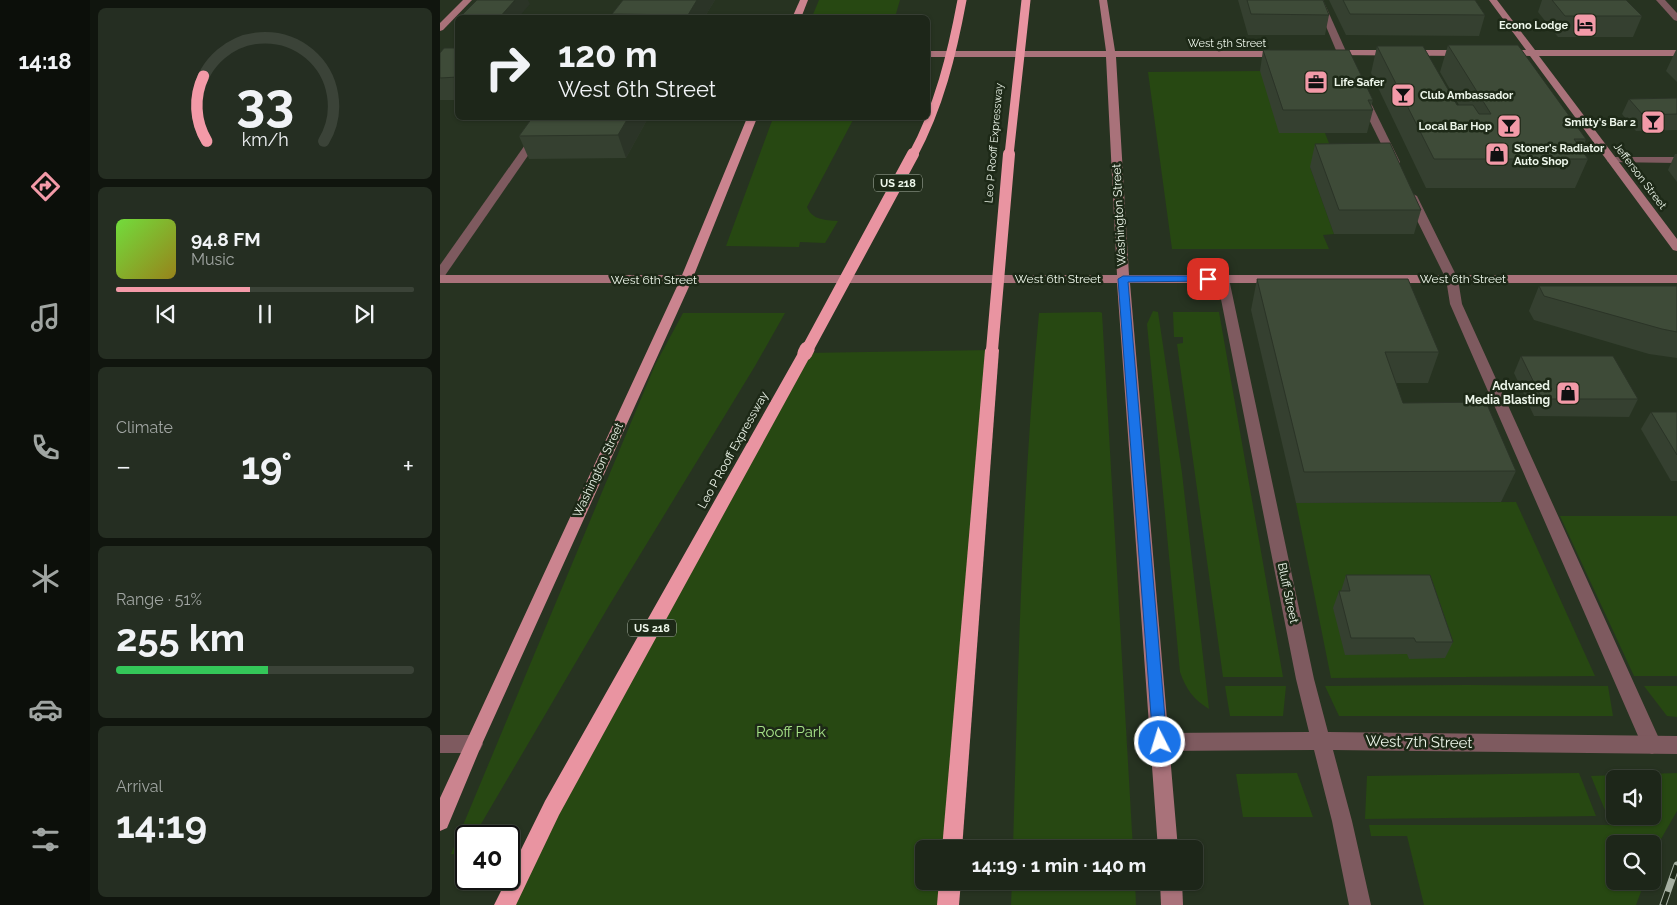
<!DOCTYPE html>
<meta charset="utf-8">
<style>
:root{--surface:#1d2619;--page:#252e22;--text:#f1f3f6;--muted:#a0a5a2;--line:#3b4338;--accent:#f39aa8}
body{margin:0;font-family:Raleway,sans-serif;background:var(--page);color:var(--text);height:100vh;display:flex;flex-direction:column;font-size:19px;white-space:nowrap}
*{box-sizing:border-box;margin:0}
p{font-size:16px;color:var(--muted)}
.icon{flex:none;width:28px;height:28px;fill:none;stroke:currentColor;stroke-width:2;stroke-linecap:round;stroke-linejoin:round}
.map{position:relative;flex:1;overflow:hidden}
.side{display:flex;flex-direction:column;gap:8px;padding:8px;background:#10150e;width:350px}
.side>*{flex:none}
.guide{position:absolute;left:15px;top:15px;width:475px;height:105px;border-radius:8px;box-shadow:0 1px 4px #0004,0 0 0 1px var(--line);background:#1d2619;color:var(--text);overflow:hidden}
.controls{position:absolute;left:1166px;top:770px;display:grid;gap:10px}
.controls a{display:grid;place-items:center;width:55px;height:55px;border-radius:8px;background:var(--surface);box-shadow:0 1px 4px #0004,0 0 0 1px var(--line);font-size:25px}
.speed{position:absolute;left:15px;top:825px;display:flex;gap:10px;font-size:25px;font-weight:700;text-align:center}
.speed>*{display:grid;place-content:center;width:65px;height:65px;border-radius:50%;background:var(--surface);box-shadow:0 1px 4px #0004,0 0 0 1px var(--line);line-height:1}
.speed .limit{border:2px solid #111;border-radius:8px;background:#fff;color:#111}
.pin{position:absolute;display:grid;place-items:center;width:42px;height:42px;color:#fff;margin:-21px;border-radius:10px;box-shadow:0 2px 8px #0006}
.me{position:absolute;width:55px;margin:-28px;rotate:355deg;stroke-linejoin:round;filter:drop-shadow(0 0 4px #0008)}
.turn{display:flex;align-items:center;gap:18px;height:105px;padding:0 20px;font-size:22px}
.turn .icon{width:65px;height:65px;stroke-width:2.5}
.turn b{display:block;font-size:35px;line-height:42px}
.big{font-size:38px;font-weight:700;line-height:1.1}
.side .widget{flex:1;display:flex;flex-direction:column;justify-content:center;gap:8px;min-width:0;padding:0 18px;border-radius:8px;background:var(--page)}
.side .dial{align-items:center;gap:0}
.dial svg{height:130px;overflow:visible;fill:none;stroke:var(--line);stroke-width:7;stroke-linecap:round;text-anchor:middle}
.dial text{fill:var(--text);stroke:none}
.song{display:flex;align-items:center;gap:15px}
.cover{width:60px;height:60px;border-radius:8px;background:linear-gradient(135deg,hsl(100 70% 55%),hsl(50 70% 35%))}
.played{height:5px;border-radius:2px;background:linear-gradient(90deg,var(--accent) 45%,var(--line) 45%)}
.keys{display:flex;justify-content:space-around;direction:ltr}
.heat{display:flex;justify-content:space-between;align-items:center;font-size:28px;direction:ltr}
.charge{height:8px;border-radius:4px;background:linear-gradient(90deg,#34c759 51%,var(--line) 0)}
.trip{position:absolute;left:475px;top:840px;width:288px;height:50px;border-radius:8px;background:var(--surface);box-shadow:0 1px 4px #0004,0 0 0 1px var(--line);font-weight:700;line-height:50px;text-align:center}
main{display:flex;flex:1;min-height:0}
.tabs{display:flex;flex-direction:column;width:90px;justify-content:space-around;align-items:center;background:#0c0f0a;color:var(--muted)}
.tabs .icon{width:35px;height:35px}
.tabs .current{color:var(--accent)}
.tabs b{font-size:22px;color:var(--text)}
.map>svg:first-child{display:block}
</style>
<main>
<nav class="tabs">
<b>14:18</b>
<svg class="icon current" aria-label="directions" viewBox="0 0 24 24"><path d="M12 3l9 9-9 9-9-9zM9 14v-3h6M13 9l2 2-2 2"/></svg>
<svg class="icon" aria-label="music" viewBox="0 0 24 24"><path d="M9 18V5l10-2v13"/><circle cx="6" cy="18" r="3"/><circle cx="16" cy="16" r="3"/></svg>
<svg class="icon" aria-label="phone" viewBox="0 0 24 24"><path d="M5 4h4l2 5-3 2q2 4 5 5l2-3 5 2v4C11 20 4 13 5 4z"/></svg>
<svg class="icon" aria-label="climate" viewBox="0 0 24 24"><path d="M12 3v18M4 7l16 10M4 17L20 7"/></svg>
<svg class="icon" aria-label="car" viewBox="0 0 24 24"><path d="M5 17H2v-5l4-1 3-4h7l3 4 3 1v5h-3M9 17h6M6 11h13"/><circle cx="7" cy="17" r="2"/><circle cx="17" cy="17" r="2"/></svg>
<svg class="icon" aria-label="filters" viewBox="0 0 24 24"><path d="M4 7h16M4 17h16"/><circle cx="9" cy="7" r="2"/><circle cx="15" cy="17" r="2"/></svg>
</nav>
<section class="side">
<div class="widget dial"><svg viewBox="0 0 100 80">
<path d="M14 69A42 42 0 1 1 86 69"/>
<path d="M14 69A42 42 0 0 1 12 29" stroke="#f39aa8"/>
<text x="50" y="56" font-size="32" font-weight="700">33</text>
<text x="50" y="72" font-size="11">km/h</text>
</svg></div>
<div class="widget">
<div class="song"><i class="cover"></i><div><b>94.8 FM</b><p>Music</p></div></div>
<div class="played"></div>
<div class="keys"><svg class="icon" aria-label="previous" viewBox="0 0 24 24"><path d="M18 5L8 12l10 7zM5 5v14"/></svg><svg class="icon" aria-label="pause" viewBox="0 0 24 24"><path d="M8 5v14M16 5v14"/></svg><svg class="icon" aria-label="next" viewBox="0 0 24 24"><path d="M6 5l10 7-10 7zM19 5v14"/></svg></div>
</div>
<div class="widget"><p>Climate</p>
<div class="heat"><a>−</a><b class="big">19°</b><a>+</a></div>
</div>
<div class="widget"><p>Range · 51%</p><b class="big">255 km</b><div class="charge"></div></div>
<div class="widget"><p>Arrival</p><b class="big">14:19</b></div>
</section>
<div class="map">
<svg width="1237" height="905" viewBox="0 0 1237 905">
<rect width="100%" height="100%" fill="#273321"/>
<g fill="#274812" fill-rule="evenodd">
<path d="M379,0h81l-5,17h-83z"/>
<path d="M820,71l65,62 13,33 -28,1 24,67 -11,1 6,14h-157l-24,-177z"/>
<path d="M333,118h81l-47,89c5,13 18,13 31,14l-13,22 -25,-1 -1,5 -73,-1z"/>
<path d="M713,311l5,1 24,161 27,236c-16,-10 -23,-20 -29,-37l-33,-348z"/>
<path d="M660,312l2,1 31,536h-120c5,-179 9,-358 26,-536z"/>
<path d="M733,312h46l64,365h-60l-46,-333 6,-1v-6h-9z"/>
<path d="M243,313h102l-30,53 -145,238 -136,232h-8v14l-3,5 -12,-1 204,-489z"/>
<path d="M552,350l-36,499h-32v32h29l-1,24h-447l300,-552z"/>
<path d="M1076,502l79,174 -264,2 -35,-175z"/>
<path d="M1120,516h117v160h-43z"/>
<path d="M1027,685l141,1 5,30h-274l-14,-30z"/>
<path d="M785,686h61l-3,30h-53z"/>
<path d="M1204,686h33v31l-10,-1z"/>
<path d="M857,773l16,44h-70l-7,-43z"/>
<path d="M1139,773l17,43 -231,3 2,-43z"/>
<path d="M1237,773v38l-16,28 -8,21 -1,-16h-37v37h30l-9,24h-212l-17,-69h-36l-2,-11h242l-20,-49zM1175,779h37v37h-37z"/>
<path d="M572,881h123l1,24h-125z"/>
</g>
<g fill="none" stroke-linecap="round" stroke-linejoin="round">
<g fill="#7e5a5f" fill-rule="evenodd">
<path d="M875,0h8l30,67 -2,2h-6l-2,-2z"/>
<path d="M1216,0h9l12,13v8l-3,-1z"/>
<path d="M923,94l5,3 32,65 -1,2 -4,1 -5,-3 -32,-65z"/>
<path d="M104,118h10l-110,159 -4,1v-13z"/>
<path d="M1172,157h65v6l-69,-1 -1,-2 1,-2z"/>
<path d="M971,193l6,3 41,83 4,25 200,441 -3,6 -7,3 -7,-3 -3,-6 -192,-441 -4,-25 -41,-83z"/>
</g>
<g fill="#7e5a5f" fill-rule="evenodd">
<path d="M783,275l6,4 85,400 14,53 349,4v18l-344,-4 19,71 19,84h-22l-17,-84 -18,-71 -154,1 -7,-3 -3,-6 3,-6 7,-3 149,-1 -13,-53 -79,-400z"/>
<path d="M0,735h33l7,3 3,6 -3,6 -7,3h-33z"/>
</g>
<g fill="#a9727a" fill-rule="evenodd">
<path d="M23,0h9l-29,30 -3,1v-8z"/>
<path d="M659,0h8l8,51h168l5,3 -5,3h-167l13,218h548v8h-547l48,566h-20l-41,-566h-677v-8h677l-11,-218h-178v-6h178z"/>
<path d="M1049,0h8l38,50h142v6h-138l138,183v12l-4,-1 -143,-194 -29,-1v-4l3,-1h22z"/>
<path d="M891,50h135l5,3 -5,3 -138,-1v-4z"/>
<path d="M720,881h22l1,24h-22z"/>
</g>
<g fill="#cb848f" fill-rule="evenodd">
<path d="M360,0h8l-7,18h-9z"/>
<path d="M307,118h10l-65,162 -210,464 -35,84 -7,3v-33l240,-518z"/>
</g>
<g fill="#e994a1" fill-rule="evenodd">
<path d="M552,346l5,1 2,3 -37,499h-20l43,-499 2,-3z"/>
<path d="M365,349l5,1 2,3 -253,462 -43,90h-22l13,-26h2v-5l36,-73 253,-448 2,-3z"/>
<path d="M499,881h22l-2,24h-22z"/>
</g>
<g stroke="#a6b0a2" stroke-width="7">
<path id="rail" d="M1223,905l14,-40"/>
</g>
<use href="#rail" stroke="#1d2917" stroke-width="5" stroke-dasharray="14" stroke-linecap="butt"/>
<g stroke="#e994a1" stroke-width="9">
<path d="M473,155c26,-48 39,-101 49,-155"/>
<path d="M569,155l17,-155"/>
</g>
<g stroke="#e994a1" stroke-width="12">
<path d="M367,350l106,-196"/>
<path d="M552,350l17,-196"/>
</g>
<path stroke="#e994a1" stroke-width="15" d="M365,353l2,-4"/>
</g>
<g fill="#354030">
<path d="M183,0h92l-11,18h-91l-1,-4z"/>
<path d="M798,0h85l6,15 -4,20h-77z"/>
<path d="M889,0h146l10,15 -6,21 -133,-1z"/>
<path d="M1102,0h84l16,16 -9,21h-75l-20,-25z"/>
<path d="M18,19v9l-3,-6z"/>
<path d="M1008,45l138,94 -4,11 6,9 -13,29h-149l-55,-115 6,-27 80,59h2l-19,-33z"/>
<path d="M18,48v52h-18v-47z"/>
<path d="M823,50l110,50 -2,7 2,3 -6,23h-88l-19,-62z"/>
<path d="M1236,50h1v32l-11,-11z"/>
<path d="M1237,98v32l-41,1 -14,-17 7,-15z"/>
<path d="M92,118h116l-22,40 -97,1 -10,-23z"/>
<path d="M875,144l106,66 -7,24h-80l-24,-67z"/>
<path d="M1235,154h2v28l-9,-12z"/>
<path d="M817,279l182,73 -11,31h-32l7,20 113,68 -15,31 -205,1 -45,-193z"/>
<path d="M1099,286h138v72l-28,-4 -115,-34 -5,-9z"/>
<path d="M1081,356l117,43 -9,18 -95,-1 -20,-43z"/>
<path d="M1211,412h26v69h-6l-30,-52z"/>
<path d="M906,575l107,67 -8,16 -36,1 -2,-5 -62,1 -12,-47 6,-17h2z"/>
</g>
<g fill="#2b3427">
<path d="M75,0h13l2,4 -12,14h-19z"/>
<path d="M257,0h18l-11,18h-16v-3z"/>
<path d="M188,118h20l-22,40 -8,-23z"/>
</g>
<g fill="#3e4b38" stroke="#2b3427">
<path d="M37,0h38l-16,18h-40z"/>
<path d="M183,0h74l-9,15 -76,-1z"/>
<path d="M807,0h76l6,15 -78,-1z"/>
<path d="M903,0h132l10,15 -135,-1z"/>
<path d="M1112,0h74l16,16h-77z"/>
<path d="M1008,45h70l68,94h-12l14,20h-154l-57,-113h46l34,59h16l6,9h12z"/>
<path d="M4,48h14v29l-18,1v-25z"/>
<path d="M823,50h86l24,50h-5l5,10h-90z"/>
<path d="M1237,98v16l-34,1 -14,-16z"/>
<path d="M92,118h96l-10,17 -99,1z"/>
<path d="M950,143l31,67h-82l-24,-66z"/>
<path d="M817,279h151l31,73h-54l18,51 83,-1 30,69 -212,1z"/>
<path d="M1099,286h138v46l-15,-3 -118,-33z"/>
<path d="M1081,356h92l25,43h-96z"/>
<path d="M1211,412h26v43z"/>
<path d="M906,575h84l23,67h-37l-2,-4h-63l-12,-47h11z"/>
</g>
<path fill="#1a73e8" stroke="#114b97" d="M683,276h85l5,3 -5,2 -80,1 39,460 -2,4 -5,2 -5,-2 -2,-4 -35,-463z"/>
<defs>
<g id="hotel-square" transform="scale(1.25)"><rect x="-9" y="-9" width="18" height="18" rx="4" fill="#f39aa8" stroke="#1d2917"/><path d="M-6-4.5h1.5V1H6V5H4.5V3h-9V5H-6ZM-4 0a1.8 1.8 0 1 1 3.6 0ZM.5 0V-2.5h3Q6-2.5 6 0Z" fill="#111"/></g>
<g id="office-square" transform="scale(1.25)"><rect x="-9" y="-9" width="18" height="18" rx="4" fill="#f39aa8" stroke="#1d2917"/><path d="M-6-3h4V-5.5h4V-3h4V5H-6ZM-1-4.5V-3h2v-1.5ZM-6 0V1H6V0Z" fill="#111"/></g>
<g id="bar-square" transform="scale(1.25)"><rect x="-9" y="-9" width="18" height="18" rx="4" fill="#f39aa8" stroke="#1d2917"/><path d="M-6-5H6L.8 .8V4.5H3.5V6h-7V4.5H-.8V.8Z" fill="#111"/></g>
<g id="shop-square" transform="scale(1.25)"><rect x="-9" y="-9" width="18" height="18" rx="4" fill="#f39aa8" stroke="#1d2917"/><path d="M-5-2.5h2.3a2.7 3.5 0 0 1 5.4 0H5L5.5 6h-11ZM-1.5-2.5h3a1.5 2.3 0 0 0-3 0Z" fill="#111"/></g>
</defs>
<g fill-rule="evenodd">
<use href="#hotel-square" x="1145" y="25"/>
<use href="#office-square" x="876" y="82"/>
<use href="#bar-square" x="963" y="95"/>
<use href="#bar-square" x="1213" y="122"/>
<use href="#bar-square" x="1069" y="126"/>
<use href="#shop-square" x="1057" y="154"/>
<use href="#shop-square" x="1128" y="393"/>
</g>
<g text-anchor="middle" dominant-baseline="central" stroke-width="5" stroke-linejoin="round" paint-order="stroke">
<g font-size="11" font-weight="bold" fill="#edf6ea" stroke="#1d2917" text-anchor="end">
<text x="1128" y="25">Econo Lodge</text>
<text x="894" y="82" text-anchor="start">Life Safer</text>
<text x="980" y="95" text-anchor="start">Club Ambassador</text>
<text x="1196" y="122">Smitty's Bar 2</text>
<text x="1052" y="126">Local Bar Hop</text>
<text x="1074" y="148" text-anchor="start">Stoner's Radiator<tspan x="1074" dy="13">Auto Shop</tspan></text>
</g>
<g font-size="11" fill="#edf6ea" stroke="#1d2917">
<text x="787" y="43">West 5th Street</text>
<text transform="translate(554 143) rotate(-85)">Leo P Rooff Expressway</text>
<text transform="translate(1200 176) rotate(53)">Jefferson Street</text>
</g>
<g fill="#1d2917" stroke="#afb8ab" stroke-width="1">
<rect x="434" y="174.5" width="48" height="17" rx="4"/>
<rect x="188" y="619.5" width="48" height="17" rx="4"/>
</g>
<g font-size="11" font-weight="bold" fill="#edf6ea">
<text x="458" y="183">US 218</text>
<text x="212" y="628">US 218</text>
</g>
<g font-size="12" fill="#edf6ea" stroke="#1d2917">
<text transform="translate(679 215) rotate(-93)">Washington Street</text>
<text x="618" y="279">West 6th Street</text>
<text x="1023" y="279">West 6th Street</text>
<text x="214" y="280">West 6th Street</text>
<text transform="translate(293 450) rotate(-61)">Leo P Rooff Expressway</text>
<text transform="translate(158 470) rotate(-65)">Washington Street</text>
<text transform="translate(848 593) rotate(78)">Bluff Street</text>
</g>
<g font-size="12" font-weight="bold" fill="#edf6ea" stroke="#1d2917" text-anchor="end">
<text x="1110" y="386">Advanced<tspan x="1110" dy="14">Media Blasting</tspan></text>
</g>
<g font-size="15" fill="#a4e086" stroke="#1d2917">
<text x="351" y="732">Rooff Park</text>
</g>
<g font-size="15" fill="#edf6ea" stroke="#1d2917">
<text transform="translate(979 742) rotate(1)">West 7th Street</text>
</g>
</g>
</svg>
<div class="controls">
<a><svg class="icon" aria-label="sound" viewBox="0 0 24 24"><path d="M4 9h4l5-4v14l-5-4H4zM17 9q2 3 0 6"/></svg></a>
<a><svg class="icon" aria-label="search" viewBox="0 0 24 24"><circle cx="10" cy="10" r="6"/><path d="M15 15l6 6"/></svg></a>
</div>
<div class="speed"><div class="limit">40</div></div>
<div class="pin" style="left:768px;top:279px;background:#d93025"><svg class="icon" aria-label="arrive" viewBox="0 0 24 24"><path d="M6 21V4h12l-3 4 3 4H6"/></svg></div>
<svg class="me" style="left:720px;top:742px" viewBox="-20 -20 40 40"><circle r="17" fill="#1a73e8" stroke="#fff" stroke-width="3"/><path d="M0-11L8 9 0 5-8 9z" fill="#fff"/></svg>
<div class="trip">14:19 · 1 min · 140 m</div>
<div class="guide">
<div class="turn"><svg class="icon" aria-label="right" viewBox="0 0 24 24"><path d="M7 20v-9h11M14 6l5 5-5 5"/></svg><div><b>120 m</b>West 6th Street</div></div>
</div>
</div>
</main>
